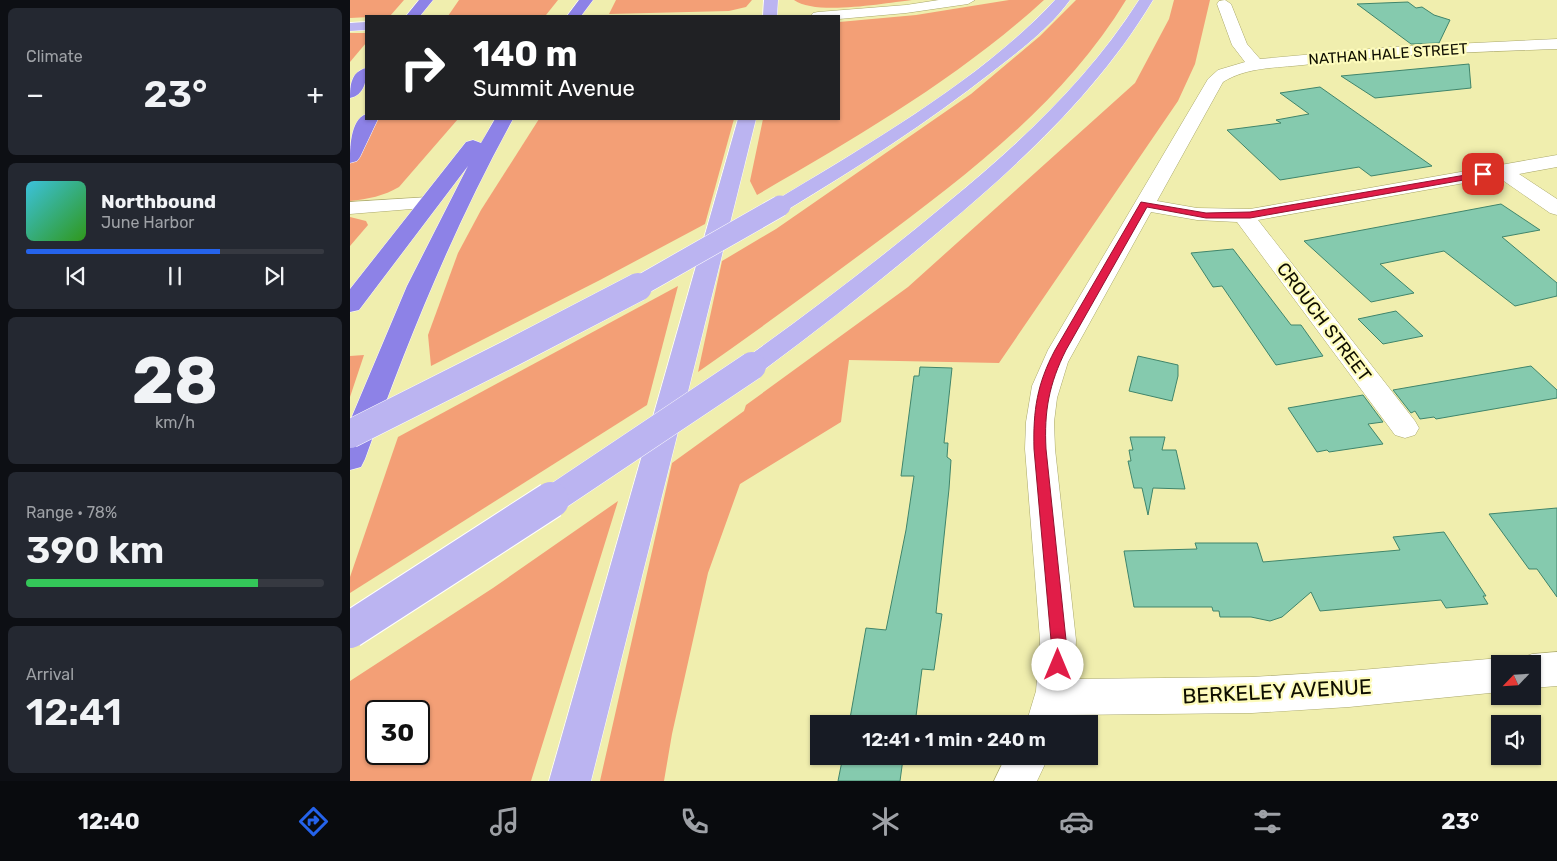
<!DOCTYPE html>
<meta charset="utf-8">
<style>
:root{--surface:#171b24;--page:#242831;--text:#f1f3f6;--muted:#9ea1a6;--line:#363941;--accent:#2563eb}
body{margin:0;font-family:Rubik,sans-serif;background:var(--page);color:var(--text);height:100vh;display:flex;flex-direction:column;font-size:19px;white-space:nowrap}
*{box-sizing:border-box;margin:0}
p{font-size:16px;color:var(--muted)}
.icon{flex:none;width:28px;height:28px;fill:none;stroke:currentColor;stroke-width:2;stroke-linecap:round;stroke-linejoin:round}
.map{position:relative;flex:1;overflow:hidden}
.details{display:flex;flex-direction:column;gap:8px;padding:8px;background:#0d0f14;width:350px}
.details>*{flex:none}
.hud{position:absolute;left:15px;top:15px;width:475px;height:105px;border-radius:0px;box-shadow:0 1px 4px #0004;background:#202124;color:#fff;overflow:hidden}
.needle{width:32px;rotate:245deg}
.tools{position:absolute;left:1141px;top:655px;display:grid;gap:10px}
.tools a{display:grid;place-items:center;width:50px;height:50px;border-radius:0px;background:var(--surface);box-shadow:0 1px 4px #0004;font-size:25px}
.speed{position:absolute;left:15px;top:700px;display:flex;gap:10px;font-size:25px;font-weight:700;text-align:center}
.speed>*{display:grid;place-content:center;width:65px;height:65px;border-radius:50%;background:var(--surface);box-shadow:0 1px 4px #0004;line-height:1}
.speed .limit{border:2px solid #111;border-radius:8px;background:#fff;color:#111}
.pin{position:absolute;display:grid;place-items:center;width:42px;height:42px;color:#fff;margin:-21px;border-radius:10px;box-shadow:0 2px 8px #0006}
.me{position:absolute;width:55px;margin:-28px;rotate:0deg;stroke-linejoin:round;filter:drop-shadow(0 0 4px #0008)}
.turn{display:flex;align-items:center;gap:18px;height:105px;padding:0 25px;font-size:22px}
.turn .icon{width:65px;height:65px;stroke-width:2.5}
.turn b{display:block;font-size:35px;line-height:42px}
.big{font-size:38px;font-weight:600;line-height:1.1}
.details .card{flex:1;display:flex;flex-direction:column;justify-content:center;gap:8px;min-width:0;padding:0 18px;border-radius:8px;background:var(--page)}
.details .dial{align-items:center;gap:0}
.dial b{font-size:65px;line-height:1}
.song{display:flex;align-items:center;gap:15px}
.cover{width:60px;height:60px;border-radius:8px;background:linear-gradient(135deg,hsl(190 70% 55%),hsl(110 70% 35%))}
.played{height:5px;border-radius:2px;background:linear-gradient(90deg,var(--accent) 65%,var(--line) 65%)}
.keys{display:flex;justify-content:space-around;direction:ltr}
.heat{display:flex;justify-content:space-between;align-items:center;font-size:28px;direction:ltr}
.charge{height:8px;border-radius:4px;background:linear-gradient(90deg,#34c759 78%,var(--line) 0)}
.trip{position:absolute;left:460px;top:715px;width:288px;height:50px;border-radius:0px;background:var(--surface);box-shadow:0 1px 4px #0004;font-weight:600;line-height:50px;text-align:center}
.menu{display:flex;height:80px;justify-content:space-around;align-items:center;background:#090b0e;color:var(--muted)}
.menu .icon{width:35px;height:35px}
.menu .active{color:var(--accent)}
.menu b{font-size:22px;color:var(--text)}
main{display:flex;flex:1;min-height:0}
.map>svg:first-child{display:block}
</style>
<main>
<section class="details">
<div class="card"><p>Climate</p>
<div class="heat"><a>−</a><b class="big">23°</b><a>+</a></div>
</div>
<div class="card">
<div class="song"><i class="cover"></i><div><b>Northbound</b><p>June Harbor</p></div></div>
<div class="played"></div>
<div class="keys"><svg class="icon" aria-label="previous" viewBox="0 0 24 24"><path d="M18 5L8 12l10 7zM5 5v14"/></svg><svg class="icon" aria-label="pause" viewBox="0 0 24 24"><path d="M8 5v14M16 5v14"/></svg><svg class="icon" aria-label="next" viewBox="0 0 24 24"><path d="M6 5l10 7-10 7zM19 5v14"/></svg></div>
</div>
<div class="card dial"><b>28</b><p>km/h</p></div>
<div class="card"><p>Range · 78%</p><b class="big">390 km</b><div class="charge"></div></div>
<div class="card"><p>Arrival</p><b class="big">12:41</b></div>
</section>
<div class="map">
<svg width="1207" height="781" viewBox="0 0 1207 781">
<rect width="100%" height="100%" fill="#f0eeae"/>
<g fill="#f39f76" fill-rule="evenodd">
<path d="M0,0h54l-14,16 -40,2z"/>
<path d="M109,0h99l-12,15 -98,1z"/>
<path d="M266,0h136l-6,7 -17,4 -120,3z"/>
<path d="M444,0h118c-28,3 -96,16 -118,0z"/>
<path d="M659,0h35c-85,78 -187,137 -287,195l-7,-14 13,-62h76v-97l77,-7z"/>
<path d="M726,0h50c-62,102 -159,175 -253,245 -58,43 -116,86 -175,127l24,-111 54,-32 195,-135 69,-58z"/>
<path d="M824,0h36l-15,64 -17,37 -179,262 -150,-3 -8,62 -101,62 -32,89 -36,161 -8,47h-64l72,-318 72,-52 2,-6 162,-118 227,-204 34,-64z"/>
<path d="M0,33h16v10l-16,19z"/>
<path d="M21,119h87l-59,68c-15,9 -31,12 -49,14v-54z"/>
<path d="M189,119h195l-29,105 -105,56 -169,86 -3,-31 30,-82 23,-43z"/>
<path d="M0,217l16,4 2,4 -18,21z"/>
<path d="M328,286l-31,119 -297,188v-16l48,-140z"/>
<path d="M14,355l-14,42v-41z"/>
<path d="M268,501l-87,280h-181v-100l143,-93zM26,711h43v43h-43z"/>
</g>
<g fill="#85caae" stroke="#40856b">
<path d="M1058,2l8,6 6,-1 12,8 16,5 -11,23 -28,1 -54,-40z"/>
<path d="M1119,64l2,24 -96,10 -34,-22z"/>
<path d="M970,87l112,79 -61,10 -12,-9 -79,13 -53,-50 54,-7 -5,-3 33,-6 -29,-21z"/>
<path d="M1151,204l39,26 -38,7 55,46v13l-42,10 -71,-55 -64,13 34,29 -43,9 -67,-61z"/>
<path d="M883,249l58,76h10l22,31 -47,9 -54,-79 -9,1 -22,-34z"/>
<path d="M1046,311l27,25 -40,8 -25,-25z"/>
<path d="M788,356l40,9v11l-6,25 -43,-10z"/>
<path d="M1181,366l26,24v8l-121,21 -2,-2 -14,2 -5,-8 -4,2 -18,-23z"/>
<path d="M570,367l32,1 -8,75h4l-1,14 4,3 -2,29 -13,124 6,1 -8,56 -12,-1 -7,55h-66l17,-96 20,2 20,-100 8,-54h-13l13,-100h5z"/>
<path d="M1013,395l20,27 -15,2 15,20 -54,8 -2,-2 -10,2 -29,-44z"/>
<path d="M780,437h35l-3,13h14l9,39 -32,-1 -5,27 -6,-27h-8l-6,-27h3l-2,-11h4z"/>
<path d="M1207,508v89l-20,-28h-8l-40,-55z"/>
<path d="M1094,532l42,64h-3l5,8 -42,4 -5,-8 -121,11 -9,-19 -29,25 -12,4 -19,-4h-31l-1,-6h-6l-1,-4h-78l-10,-56 73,-2 -2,-6h62l6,19 137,-12 -7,-13z"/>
<path d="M493,756h68l-1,4 -7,-1 -3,22h-62z"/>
</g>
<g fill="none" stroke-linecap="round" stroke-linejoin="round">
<g stroke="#aaa86b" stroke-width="1">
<g id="minor">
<path d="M589,0h36l-7,4 -62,9 -67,6v-3h-28l2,-3 5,-1 88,-7z"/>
<path d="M875,0l6,4 16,40 13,15 132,-12 165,-8v10c-85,3 -170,6 -254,16 -27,3 -56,2 -80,17l-66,119 40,7 53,1 307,-54v12l-38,7 38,25v16l-7,-2 -52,-36 -240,43 157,201 4,7 -4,7 -10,3 -10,-3 -158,-213 -40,-2 -46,-8 -83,150 -11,36 -3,24 1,27 21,191 -2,39 178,-2 97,-6 151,-13 14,6h-14v28l-151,15 -97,6 -185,2 -2,9h-39l10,-33 4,-51 -15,-191 1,-27 6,-36 16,-36 160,-271 10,-9 27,-8 -13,-17 -15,-41 2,-3z"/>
<path d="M79,197l7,2 3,4 -3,4 -86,7v-12z"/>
<path d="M1207,652v34l-25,2v-24h-15l2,-5 13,-5z"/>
<path d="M656,756h43l-12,25h-43z"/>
</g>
</g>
<g stroke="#fff" stroke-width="1">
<g id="major">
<path d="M414,0h14l-1,16h-14z"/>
<path d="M705,0h15c-20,28 -51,51 -78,72 -65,51 -134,95 -205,138l-7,2 -7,-2 -4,-4 4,-4c94,-57 208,-122 282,-202z"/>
<path d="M789,0h14c-54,90 -130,161 -210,228 -59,50 -120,98 -182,144l-9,3 -9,-3 -4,-6 4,-6c70,-50 138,-102 204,-157 73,-60 141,-123 192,-203z"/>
<path d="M16,22v8l-16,1v-8z"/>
<path d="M388,119h18l-165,662h-42z"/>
</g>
</g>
<g stroke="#fff" stroke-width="1">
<g id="highway">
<path d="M69,0h14l-13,16h-14z"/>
<path d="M229,0h14l-12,16h-14z"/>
<path d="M16,68c1,13 -2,27 -16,30 0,-13 1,-26 16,-30z"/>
<path d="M16,114v5h12l-18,38 -3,4 -7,2c0,-14 0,-43 16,-49z"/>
<path d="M145,119h18c-60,109 -106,223 -148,340l-4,8 -11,3v-49l57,-135 61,-120 -109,144 -9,2v-23l116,-147 7,-2 8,3z"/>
</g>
</g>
<use href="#minor" fill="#fff" fill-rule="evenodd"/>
<use href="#major" fill="#bbb4f1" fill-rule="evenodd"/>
<use href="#highway" fill="#8d82e7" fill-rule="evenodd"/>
<g stroke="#fff" stroke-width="22" stroke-linecap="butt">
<path id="major-bridge-far2" d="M286,288l144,-82"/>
</g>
<g stroke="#fff" stroke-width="29" stroke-linecap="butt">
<g id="major-bridge-far1">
<path d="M0,434l163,-82 125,-65"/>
<path d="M199,502l203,-136"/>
</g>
</g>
<g stroke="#fff" stroke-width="38" stroke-linecap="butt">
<path id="major-bridge" d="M0,630l201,-130"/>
</g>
<use href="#major-bridge-far2" stroke="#bbb4f1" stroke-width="21"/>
<use href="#major-bridge-far1" stroke="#bbb4f1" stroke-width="28"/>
<use href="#major-bridge" stroke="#bbb4f1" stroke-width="36"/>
</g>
<path fill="#e11d48" stroke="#92132f" d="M1133,172l4,2 -1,2 -236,42h-44l-59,-11 -81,143c-17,34 -22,61 -20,99l20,191v25l-2,5 -6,2 -5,-2 -3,-5 1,-25 -17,-191c-1,-39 3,-65 21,-99l86,-148 65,11 44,-1z"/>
<g text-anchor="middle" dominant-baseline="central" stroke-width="4.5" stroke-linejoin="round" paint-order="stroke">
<g font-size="15" fill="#0f0e00" stroke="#fdfbbb">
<text transform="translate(1038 54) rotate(-4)">NATHAN HALE STREET</text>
</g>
<g font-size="18" fill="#0f0e00" stroke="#fdfbbb">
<text transform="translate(974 322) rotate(53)">CROUCH STREET</text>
</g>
<g font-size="21" fill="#0f0e00" stroke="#fdfbbb">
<text transform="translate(927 691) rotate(-3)">BERKELEY AVENUE</text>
</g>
</g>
</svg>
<div class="tools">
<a><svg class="needle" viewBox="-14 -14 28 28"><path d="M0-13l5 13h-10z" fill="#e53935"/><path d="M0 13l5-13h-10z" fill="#9ea1a6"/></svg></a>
<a><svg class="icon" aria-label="sound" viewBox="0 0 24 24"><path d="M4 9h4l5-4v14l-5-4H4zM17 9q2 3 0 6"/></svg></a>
</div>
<div class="speed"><div class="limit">30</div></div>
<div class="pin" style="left:1133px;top:174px;background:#d93025"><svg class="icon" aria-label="arrive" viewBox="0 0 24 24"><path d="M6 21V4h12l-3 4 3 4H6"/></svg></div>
<svg class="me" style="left:708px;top:665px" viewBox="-20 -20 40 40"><circle r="19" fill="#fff"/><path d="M0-13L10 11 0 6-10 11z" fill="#e11d48"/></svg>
<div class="trip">12:41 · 1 min · 240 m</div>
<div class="hud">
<div class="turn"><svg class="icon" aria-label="right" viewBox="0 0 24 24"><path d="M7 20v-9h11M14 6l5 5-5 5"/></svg><div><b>140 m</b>Summit Avenue</div></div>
</div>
</div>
</main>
<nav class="menu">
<b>12:40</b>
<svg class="icon active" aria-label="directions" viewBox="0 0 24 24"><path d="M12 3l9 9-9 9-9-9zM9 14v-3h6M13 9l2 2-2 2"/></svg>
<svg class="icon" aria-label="music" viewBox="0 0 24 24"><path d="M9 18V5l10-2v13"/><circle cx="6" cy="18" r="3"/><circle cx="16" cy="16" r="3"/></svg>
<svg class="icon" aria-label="phone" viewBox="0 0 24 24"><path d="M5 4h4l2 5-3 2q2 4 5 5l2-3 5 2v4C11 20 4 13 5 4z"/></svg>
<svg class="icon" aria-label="climate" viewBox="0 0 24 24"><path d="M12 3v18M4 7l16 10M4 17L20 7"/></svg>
<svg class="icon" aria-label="car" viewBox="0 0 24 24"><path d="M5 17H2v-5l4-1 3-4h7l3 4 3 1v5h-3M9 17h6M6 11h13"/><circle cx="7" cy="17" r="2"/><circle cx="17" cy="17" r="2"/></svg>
<svg class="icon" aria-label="filters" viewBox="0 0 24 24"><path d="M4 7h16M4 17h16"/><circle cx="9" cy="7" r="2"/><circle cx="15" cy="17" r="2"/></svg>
<b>23°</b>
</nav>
